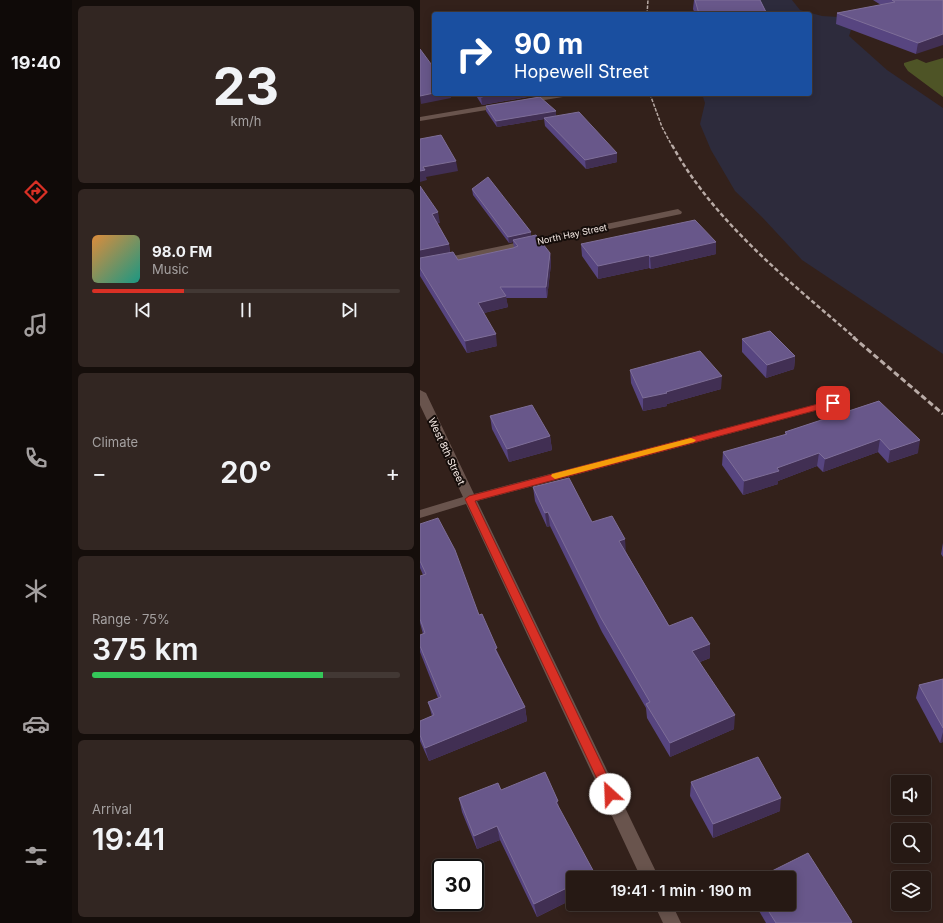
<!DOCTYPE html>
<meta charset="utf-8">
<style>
:root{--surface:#261914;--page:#322622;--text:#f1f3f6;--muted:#a4a0a0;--line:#423834;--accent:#d93025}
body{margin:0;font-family:Inter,sans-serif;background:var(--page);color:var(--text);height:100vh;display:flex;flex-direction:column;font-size:15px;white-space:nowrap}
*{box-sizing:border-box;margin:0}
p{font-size:13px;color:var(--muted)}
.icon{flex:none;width:22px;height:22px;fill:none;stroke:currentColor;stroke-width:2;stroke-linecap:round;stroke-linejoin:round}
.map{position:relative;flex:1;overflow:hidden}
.side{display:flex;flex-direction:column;gap:6px;padding:6px;background:#150e0b;width:348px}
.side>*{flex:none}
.top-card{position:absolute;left:12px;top:12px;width:380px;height:84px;border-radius:4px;box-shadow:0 2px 10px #0003,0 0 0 1px var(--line);background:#1a4fa0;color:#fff;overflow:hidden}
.tools{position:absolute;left:471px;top:775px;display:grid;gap:8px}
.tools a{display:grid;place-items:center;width:40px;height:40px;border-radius:4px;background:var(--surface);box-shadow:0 2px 10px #0003,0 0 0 1px var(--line);font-size:20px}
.speed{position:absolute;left:12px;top:859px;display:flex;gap:8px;font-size:20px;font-weight:700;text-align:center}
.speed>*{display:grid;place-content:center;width:52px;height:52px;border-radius:50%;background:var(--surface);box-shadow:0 2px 10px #0003,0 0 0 1px var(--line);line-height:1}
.speed .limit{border:2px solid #111;border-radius:6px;background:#fff;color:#111}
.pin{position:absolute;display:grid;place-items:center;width:34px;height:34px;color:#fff;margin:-17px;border-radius:8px;box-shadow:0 2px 6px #0006}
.me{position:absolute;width:44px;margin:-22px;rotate:335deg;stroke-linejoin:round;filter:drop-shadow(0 0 3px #0008)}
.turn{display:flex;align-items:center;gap:14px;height:84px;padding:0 16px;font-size:18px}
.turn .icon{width:52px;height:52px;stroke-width:2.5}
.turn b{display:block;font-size:28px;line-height:34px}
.big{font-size:30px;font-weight:600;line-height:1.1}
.side .card{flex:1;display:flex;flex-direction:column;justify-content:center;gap:6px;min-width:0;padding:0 14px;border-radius:6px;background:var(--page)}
.side .dial{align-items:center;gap:0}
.dial b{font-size:52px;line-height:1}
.song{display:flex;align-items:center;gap:12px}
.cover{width:48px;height:48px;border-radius:6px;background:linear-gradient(135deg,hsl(30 70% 55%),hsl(170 70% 35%))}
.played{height:4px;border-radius:2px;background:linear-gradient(90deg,var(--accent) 30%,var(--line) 30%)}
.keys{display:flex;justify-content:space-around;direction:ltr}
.heat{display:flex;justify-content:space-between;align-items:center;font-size:22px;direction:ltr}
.charge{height:6px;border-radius:3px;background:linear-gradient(90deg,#34c759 75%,var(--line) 0)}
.trip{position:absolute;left:146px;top:871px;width:230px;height:40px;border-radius:4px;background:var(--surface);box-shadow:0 2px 10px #0003,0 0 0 1px var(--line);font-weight:600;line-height:40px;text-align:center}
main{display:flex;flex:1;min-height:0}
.tabs{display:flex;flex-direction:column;width:72px;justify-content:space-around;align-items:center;background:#0f0a08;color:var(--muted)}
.tabs .icon{width:28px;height:28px}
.tabs .current{color:var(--accent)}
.tabs b{font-size:18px;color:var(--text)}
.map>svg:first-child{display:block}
</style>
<main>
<nav class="tabs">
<b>19:40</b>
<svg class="icon current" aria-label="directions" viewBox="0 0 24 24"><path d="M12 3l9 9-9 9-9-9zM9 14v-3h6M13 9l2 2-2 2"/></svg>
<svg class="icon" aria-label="music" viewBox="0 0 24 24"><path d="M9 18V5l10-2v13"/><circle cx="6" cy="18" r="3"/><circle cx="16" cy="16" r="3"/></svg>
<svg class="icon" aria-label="phone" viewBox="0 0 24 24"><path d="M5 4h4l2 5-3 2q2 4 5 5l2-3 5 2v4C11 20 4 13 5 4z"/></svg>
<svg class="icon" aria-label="climate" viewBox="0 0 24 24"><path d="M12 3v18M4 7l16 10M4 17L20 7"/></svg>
<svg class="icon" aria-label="car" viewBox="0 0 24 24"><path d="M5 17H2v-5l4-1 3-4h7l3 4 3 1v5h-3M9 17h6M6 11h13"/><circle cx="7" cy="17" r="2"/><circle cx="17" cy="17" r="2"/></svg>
<svg class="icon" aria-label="filters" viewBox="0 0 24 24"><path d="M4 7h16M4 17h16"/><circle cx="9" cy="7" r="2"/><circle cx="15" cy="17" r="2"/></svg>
</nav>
<section class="side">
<div class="card dial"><b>23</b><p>km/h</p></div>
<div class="card">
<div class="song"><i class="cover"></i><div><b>98.0 FM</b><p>Music</p></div></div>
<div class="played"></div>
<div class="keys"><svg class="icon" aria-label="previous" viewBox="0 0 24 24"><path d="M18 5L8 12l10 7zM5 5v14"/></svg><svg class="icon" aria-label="pause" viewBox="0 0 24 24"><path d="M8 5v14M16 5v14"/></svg><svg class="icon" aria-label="next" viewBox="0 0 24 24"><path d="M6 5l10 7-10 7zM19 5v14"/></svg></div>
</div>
<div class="card"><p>Climate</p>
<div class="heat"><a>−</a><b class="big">20°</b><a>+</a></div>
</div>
<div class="card"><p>Range · 75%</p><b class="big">375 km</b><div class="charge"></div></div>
<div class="card"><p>Arrival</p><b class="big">19:41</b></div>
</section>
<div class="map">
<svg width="523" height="923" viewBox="0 0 523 923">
<rect width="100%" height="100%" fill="#33211b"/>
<path fill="#2d2b3c" d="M280,0h92l8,10 22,6 17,1 12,13 -2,6 38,34 56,38v246l-141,-94 -40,-43 -27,-26 -24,-41 -11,-26 5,-21 -3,-9h108v-80h-115z"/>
<path fill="#4e5426" d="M523,58v39l-35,-26 -4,-6v-2l13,-4 9,4z"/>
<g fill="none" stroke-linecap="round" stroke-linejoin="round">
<g fill="#69544d" fill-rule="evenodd">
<path d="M136,94h17l-4,2 -43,7 -4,-2 4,-2z"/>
<path d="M82,103h3v4l-85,14v-4z"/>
<path d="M258,209l4,3 -1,2 -261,55v-6z"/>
<path d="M0,390l6,3 48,101 359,-94 4,1 2,2 -2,2 -360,96 182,377h-18l-175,-374 -46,14v-8l43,-13 -43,-92z"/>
<path d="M234,904h18l9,19h-18z"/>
</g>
<g stroke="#b9aba6" stroke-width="1.5" stroke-dasharray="3.5 1.5" stroke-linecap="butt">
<path d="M227,14l1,-14"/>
<path d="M230,94l12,33 10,19"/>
</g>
<path stroke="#b9aba6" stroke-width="2.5" stroke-dasharray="4.5 2.5" stroke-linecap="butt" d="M252,145c43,78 116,135 183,193"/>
<path stroke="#b9aba6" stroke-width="3" stroke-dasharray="6 3" stroke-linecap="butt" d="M433,337l90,77"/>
</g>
<g fill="#574580">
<path d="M274,0h66l7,14h-72l-2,-5z"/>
<path d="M453,0h70l-27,54 -80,-30 1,-11 44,-8z"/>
<path d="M55,94h58v2l-51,9z"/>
<path d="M66,106l70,10 61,37v9l-31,7 -41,-43 -1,-7 -47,8 -11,-16z"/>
<path d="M0,186l20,37h-3l12,21 1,9 8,7 56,-12 -1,-6 -4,1 -36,-48 -1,-6 59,47 19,17 1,11 -4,34h-41l2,9 -24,6 13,33 -30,7 -47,-77z"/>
<path d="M161,244l135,10 -65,15 -2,-1 -51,11 -16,-23z"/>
<path d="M322,339l53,17 -1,13 -28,9 -24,-26z"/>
<path d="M210,370l91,19 -54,15v2l-24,5 -12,-28z"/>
<path d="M459,401l39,52 -30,10 -10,-11 -55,20 -6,-6 -39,15v3l-35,11 -21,-30 1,-13 62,-17v-3z"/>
<path d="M70,416l60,20 2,14 -43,12 -17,-33z"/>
<path d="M113,487l59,35 34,30 43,74 41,32 -10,4 34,67 -64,28 -23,-39 -1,-10 -44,-76 -52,-106 -3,1 -12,-26z"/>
<path d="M0,524l59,91 46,92 2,14 -98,40 -9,-20v-20l12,-5 -4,-14 10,-4 -18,-46v-17l3,-1 -3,-11v-47l3,-1 -3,-7z"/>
<path d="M523,543v14l-2,-3z"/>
<path d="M523,679v63l-3,1 -24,-45 3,-13z"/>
<path d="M271,782l89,29 -67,27 -23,-42z"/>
<path d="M81,790l58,18 14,70v21l-36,18 -37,-77 -23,9 -15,-37 -3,-14z"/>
<path d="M335,904h34l63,18v1h-86z"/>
</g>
<g fill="#412f53">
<path d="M523,34v11l-27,9 2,-11z"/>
<path d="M14,93v1h17v4l-30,6 -1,-8z"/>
<path d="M76,94h37v2l-51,9 -1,-8z"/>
<path d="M136,111v6l-59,10 -1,-6z"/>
<path d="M197,153v9l-31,7 -1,-9z"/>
<path d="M36,161l2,10 -32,6 1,3 -7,2v-11l3,-4z"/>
<path d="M18,212l2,11 -7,1 -1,-10z"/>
<path d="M111,232v6l-18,2v2l-4,1 -1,-6z"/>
<path d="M296,242v12l-65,15 -1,-12z"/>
<path d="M29,244l1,11 -30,6v-11z"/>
<path d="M130,253l1,11 -4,34 -1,-11z"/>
<path d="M229,255v13l-51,11v-13z"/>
<path d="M86,296l2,11 -28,7 -2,-11z"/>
<path d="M76,334l1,12 -30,7 -2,-12z"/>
<path d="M375,356l-1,13 -28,9 1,-13z"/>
<path d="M302,376l-1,13 -54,15v2l-24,5v-13z"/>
<path d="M130,436l2,14 -43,12 -2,-13z"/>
<path d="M460,439l-2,13 -55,20 2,-13z"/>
<path d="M500,440l-2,13 -30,10 2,-13z"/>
<path d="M399,453l-2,13 -39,15v3l-35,11 1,-14 33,-13z"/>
<path d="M128,512l2,14 -3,1 -2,-14z"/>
<path d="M205,539l1,14 -7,-12z"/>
<path d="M290,644v14l-18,7v-14z"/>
<path d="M105,707l2,14 -98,40 -4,-13z"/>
<path d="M315,715l-1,14 -64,28v-14z"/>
<path d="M523,732v10l-3,1z"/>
<path d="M361,798l-1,13 -67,27v-14z"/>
<path d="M138,801l2,13 -4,-12z"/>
<path d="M77,826l3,14 -23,9 -3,-13z"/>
<path d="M175,874v4h-8z"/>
<path d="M153,885v14l-36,18 -3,-13z"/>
</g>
<g fill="#68578a" stroke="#7e6e98">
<path d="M275,0h65l7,14h-68z"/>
<path d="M472,0h51v34l-25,9 -81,-30 58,-11z"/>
<path d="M0,49l14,19v25l-14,3z"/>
<path d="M59,94h17l-15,3z"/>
<path d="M120,97l16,14 -60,10 -10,-15z"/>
<path d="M159,112l38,41 -32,7 -41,-42z"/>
<path d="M21,135l15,26 -33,6 2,3 -5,1v-32z"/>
<path d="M68,177l43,55 -23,5 -36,-48z"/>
<path d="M0,186l18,26 -6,2 17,30 -29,6z"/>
<path d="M275,220l21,22 -66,15 -1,-2 -51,11 -17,-22z"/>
<path d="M116,235l14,18 -4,34h-46l6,9 -28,7 18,31 -31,7 -45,-73v-10l33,-6 5,8 55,-12 5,-2 -5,-6z"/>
<path d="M350,331l25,25 -28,9 -25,-26z"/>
<path d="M280,351l22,25 -56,16 1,1 -24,5 -13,-28z"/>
<path d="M459,401l41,39 -30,10 -10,-11 -55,20 -6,-6 -42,15 2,3 -35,10 -21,-29 64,-18 -2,-2z"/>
<path d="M112,405l18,31 -43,13 -17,-33z"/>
<path d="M149,478l23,44 20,-6 13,23 -6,2 50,85 23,-9 18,27 -18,7 43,64 -65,28 -24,-39 4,-2 -49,-84 -53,-106 -3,1 -12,-26z"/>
<path d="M18,518l17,32 24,65 3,-1 15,34 -2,1 30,58 -100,41 -5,-13v-14l14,-6 -6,-13 13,-5 -21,-51v-11l5,-2 -5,-14v-43l6,-2 -6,-13v-37z"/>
<path d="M523,679v49l-24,-43z"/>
<path d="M338,757l23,41 -68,26 -22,-42z"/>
<path d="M125,772l13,29 -2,1 39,72 -8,4h-14v7l-39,19 -37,-78 -23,10 -15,-38 39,-15 3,7z"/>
<path d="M388,853l44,69 -2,1h-74l-12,-19h25v-26h-31z"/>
</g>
<path fill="#d93025" stroke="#8d1f18" d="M413,400l4,3 -1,2 -361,96 141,293 -2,4 -4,1 -4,-1 -141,-299 4,-3z"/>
<path fill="#f59e0b" d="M271,438l5,2 -2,2 -139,37 -4,-3 1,-2z"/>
<g text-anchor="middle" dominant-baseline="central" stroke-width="4" stroke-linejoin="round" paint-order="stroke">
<g font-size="9" fill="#f5e9e4" stroke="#150d0a">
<text transform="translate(152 234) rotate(-12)">North Hay Street</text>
</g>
<g font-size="10" fill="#f5e9e4" stroke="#150d0a">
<text transform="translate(27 451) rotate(65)">West 8th Street</text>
</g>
</g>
</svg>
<div class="tools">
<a><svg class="icon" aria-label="sound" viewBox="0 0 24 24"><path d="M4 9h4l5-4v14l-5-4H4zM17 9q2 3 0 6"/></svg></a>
<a><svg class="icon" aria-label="search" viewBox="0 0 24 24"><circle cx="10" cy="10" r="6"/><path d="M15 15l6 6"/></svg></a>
<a><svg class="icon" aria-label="layers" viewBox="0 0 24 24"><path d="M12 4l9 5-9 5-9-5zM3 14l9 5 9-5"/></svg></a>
</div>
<div class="speed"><div class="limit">30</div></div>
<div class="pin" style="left:413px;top:403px;background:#d93025"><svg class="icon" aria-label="arrive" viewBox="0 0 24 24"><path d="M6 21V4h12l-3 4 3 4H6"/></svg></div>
<svg class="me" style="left:190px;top:794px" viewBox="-20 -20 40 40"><circle r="19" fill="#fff"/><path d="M0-13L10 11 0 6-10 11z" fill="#d93025"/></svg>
<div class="trip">19:41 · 1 min · 190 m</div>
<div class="top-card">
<div class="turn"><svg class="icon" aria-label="right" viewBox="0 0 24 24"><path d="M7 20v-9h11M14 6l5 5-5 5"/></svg><div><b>90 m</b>Hopewell Street</div></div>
</div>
</div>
</main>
